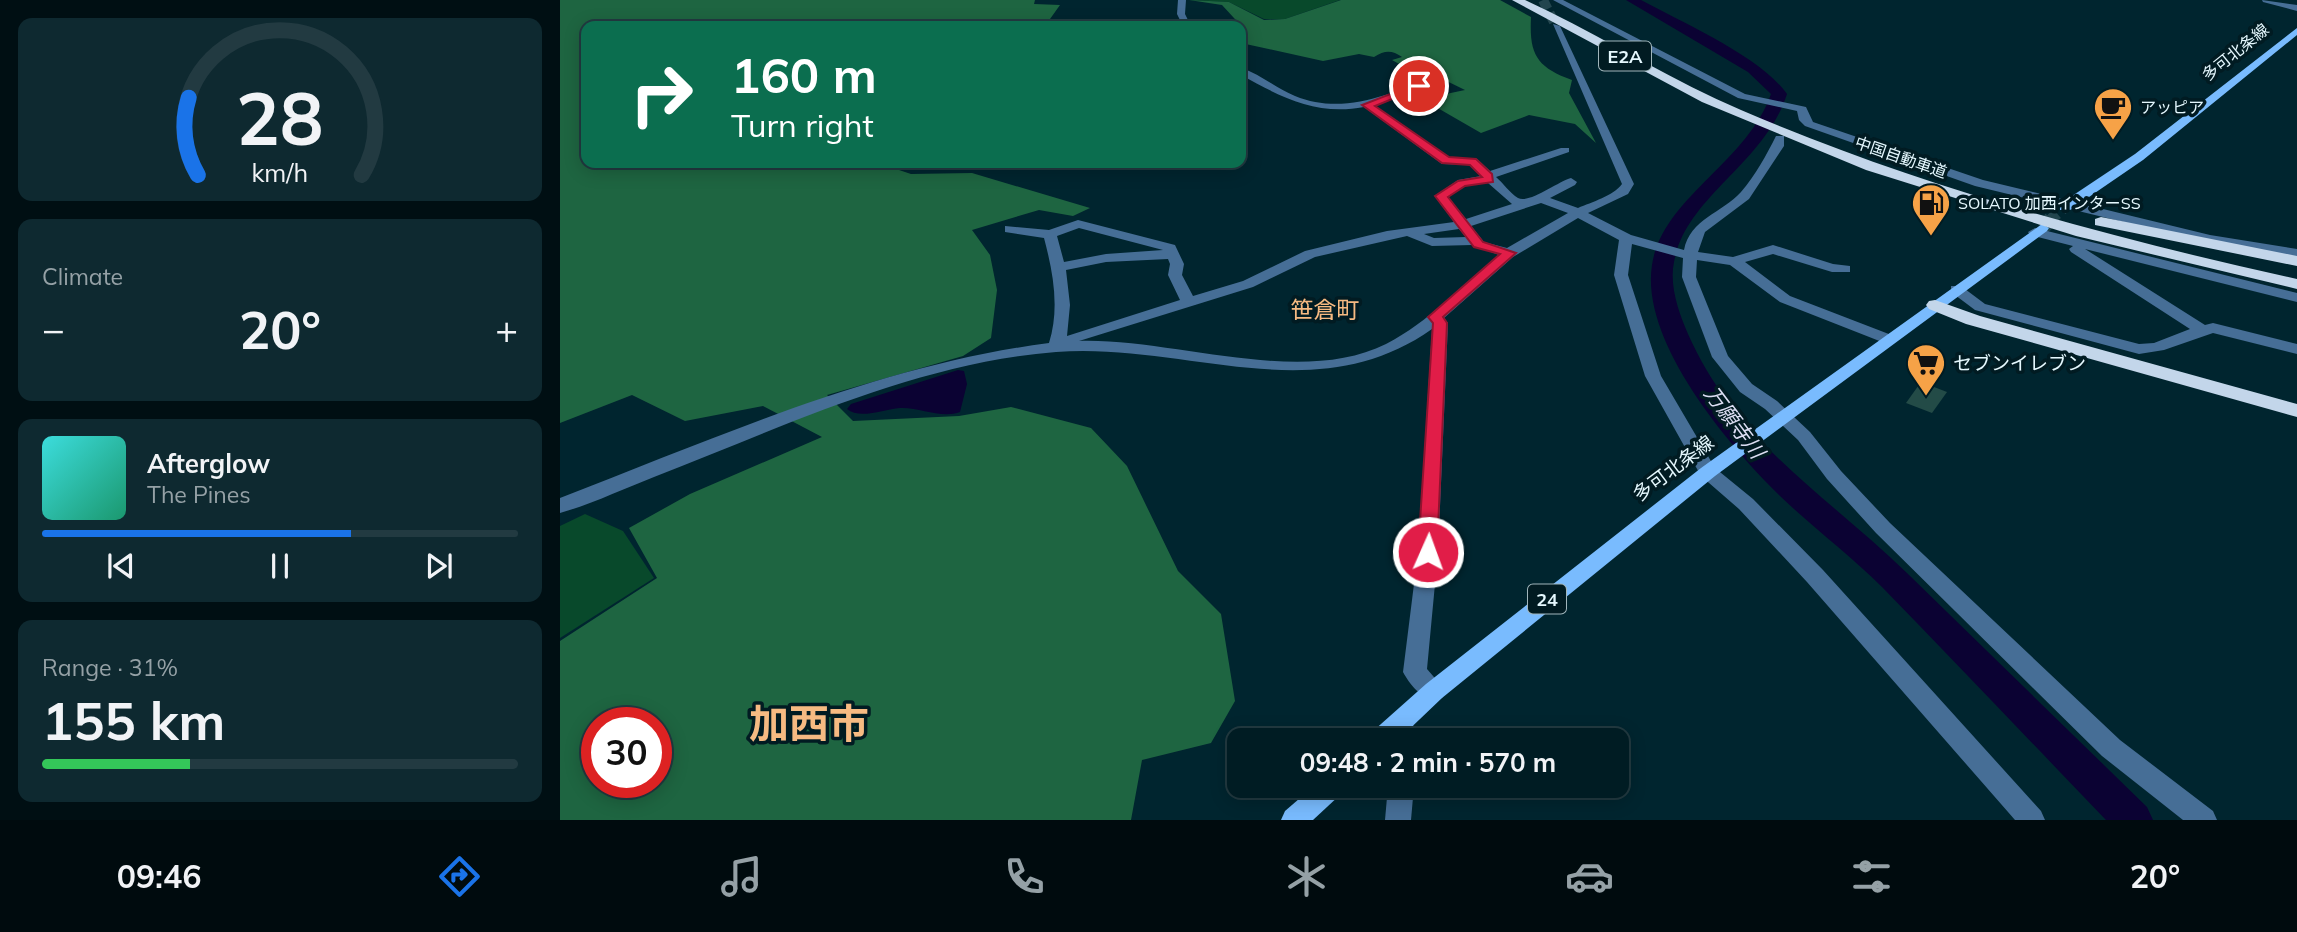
<!DOCTYPE html>
<meta charset="utf-8">
<style>
:root{--surface:#001c23;--page:#0e2930;--text:#f1f3f6;--muted:#95a1a6;--line:#223a41;--accent:#1a73e8}
body{margin:0;font-family:Mulish,"Noto Sans JP",sans-serif;background:var(--page);color:var(--text);height:100vh;display:flex;flex-direction:column;font-size:26px;white-space:nowrap}
*{box-sizing:border-box;margin:0}
p{font-size:23px;color:var(--muted)}
.icon{flex:none;width:38px;height:38px;fill:none;stroke:currentColor;stroke-width:2;stroke-linecap:round;stroke-linejoin:round}
.map{position:relative;flex:1;overflow:hidden}
.details{display:flex;flex-direction:column;gap:18px;padding:18px;background:#000f13;width:560px}
.details>*{flex:none}
.top-card{position:absolute;left:21px;top:21px;width:665px;height:147px;border-radius:14px;box-shadow:0 4px 18px #0003,0 0 0 2px var(--line);background:#0b6e4f;color:#fff;overflow:hidden}
.speed{position:absolute;left:21px;top:707px;display:flex;gap:14px;font-size:35px;font-weight:700;text-align:center}
.speed>*{display:grid;place-content:center;width:91px;height:91px;border-radius:50%;background:var(--surface);box-shadow:0 4px 18px #0003,0 0 0 2px var(--line);line-height:1}
.speed .limit{border:10px solid #d22;background:#fff;color:#111}
.pin{position:absolute;display:grid;place-items:center;width:60px;height:60px;color:#fff;margin:-30px;border:4px solid #fff;border-radius:50%;box-shadow:0 2px 7px #0007}
.me{position:absolute;width:77px;margin:-38px;rotate:2deg;stroke-linejoin:round;filter:drop-shadow(0 0 5px #0008)}
.turn{display:flex;align-items:center;gap:24px;height:147px;padding:0 35px;font-size:32px}
.turn .icon{width:91px;height:91px;stroke-width:2.5}
.turn b{display:block;font-size:49px;line-height:60px}
.big{font-size:52px;font-weight:700;line-height:1.1}
.details .card{flex:1;display:flex;flex-direction:column;justify-content:center;gap:10px;min-width:0;padding:0 24px;border-radius:14px;background:var(--page)}
.details .dial{align-items:center;gap:0}
.dial svg{height:182px;overflow:visible;fill:none;stroke:var(--line);stroke-width:7;stroke-linecap:round;text-anchor:middle}
.dial text{fill:var(--text);stroke:none}
.song{display:flex;align-items:center;gap:21px}
.cover{width:84px;height:84px;border-radius:10px;background:linear-gradient(135deg,hsl(180 70% 55%),hsl(160 70% 35%))}
.played{height:7px;border-radius:4px;background:linear-gradient(90deg,var(--accent) 65%,var(--line) 65%)}
.keys{display:flex;justify-content:space-around;direction:ltr}
.heat{display:flex;justify-content:space-between;align-items:center;font-size:38px;direction:ltr}
.charge{height:10px;border-radius:5px;background:linear-gradient(90deg,#34c759 31%,var(--line) 0)}
.trip{position:absolute;left:667px;top:728px;width:402px;height:70px;border-radius:14px;background:var(--surface);box-shadow:0 4px 18px #0003,0 0 0 2px var(--line);font-weight:700;line-height:70px;text-align:center}
.tabs{display:flex;height:112px;justify-content:space-around;align-items:center;background:#000b0e;color:var(--muted)}
.tabs .icon{width:49px;height:49px}
.tabs .on{color:var(--accent)}
.tabs b{font-size:32px;color:var(--text)}
main{display:flex;flex:1;min-height:0}
.map>svg:first-child{display:block}
</style>
<main>
<section class="details">
<div class="card dial"><svg viewBox="0 0 100 80">
<path d="M14 69A42 42 0 1 1 86 69"/>
<path d="M14 69A42 42 0 0 1 10 35" stroke="#1a73e8"/>
<text x="50" y="56" font-size="32" font-weight="700">28</text>
<text x="50" y="72" font-size="11">km/h</text>
</svg></div>
<div class="card"><p>Climate</p>
<div class="heat"><a>−</a><b class="big">20°</b><a>+</a></div>
</div>
<div class="card">
<div class="song"><i class="cover"></i><div><b>Afterglow</b><p>The Pines</p></div></div>
<div class="played"></div>
<div class="keys"><svg class="icon" aria-label="previous" viewBox="0 0 24 24"><path d="M18 5L8 12l10 7zM5 5v14"/></svg><svg class="icon" aria-label="pause" viewBox="0 0 24 24"><path d="M8 5v14M16 5v14"/></svg><svg class="icon" aria-label="next" viewBox="0 0 24 24"><path d="M6 5l10 7-10 7zM19 5v14"/></svg></div>
</div>
<div class="card"><p>Range · 31%</p><b class="big">155 km</b><div class="charge"></div></div>
</section>
<div class="map">
<svg width="1737" height="820" viewBox="0 0 1737 820">
<rect width="100%" height="100%" fill="#00252f"/>
<g fill="#08492b">
<path d="M629,0h151l-55,19h-21l-35,-17z"/>
<path d="M25,514l38,17 31,47 -94,60v-112z"/>
</g>
<g fill="#1e6541" fill-rule="evenodd">
<path d="M0,0h475l-1,4 26,1 -15,21h-459v137h292l33,11 61,-1 118,35 -17,8 -34,-6 -67,20 18,25 7,35 -6,48 -28,18 -136,39 26,26 106,-5 52,-9 80,21 36,38 51,105 43,43 14,87 -24,42 -69,17 -11,60h-571v-179l97,-63 -28,-50 61,-34 132,-57 -59,-31 -78,15 -53,-26 -72,28zM37,723h59v59h-59z"/>
<path d="M629,0l40,2 35,18 21,-1 56,-19h159l31,17c-2,38 6,50 41,63l-3,13 27,50 -21,-19 -46,-9 -48,18 -59,-34 43,-9 -45,-22 -10,2 -18,-10 10,-3c-10,-7 -17,-7 -28,0l-15,-3 -36,7 -82,-18v-11l4,-2 -23,-25z"/>
</g>
<path fill="#0b0233" d="M398,370l6,1 3,13 -7,28c-19,7 -40,-5 -60,-4 -16,1 -40,12 -53,1l4,-5z"/>
<g fill="none" stroke-linecap="round" stroke-linejoin="round">
<path fill="#0b0233" fill-rule="evenodd" d="M1066,0h15c42,23 119,56 146,94 -23,71 -101,102 -113,168 -5,24 5,51 14,72 48,109 139,161 220,240 80,78 159,155 239,233l6,13h-47c-75,-78 -149,-156 -224,-233 -33,-33 -70,-60 -103,-92 -51,-50 -139,-154 -127,-230 10,-67 95,-102 119,-171l-23,-22z"/>
</g>
<path fill="#234b47" d="M1361,382l26,10 -15,21 -26,-10z"/>
<g fill="none" stroke-linecap="round" stroke-linejoin="round">
<path stroke="#22454e" stroke-width="10" stroke-dasharray="10 4.5" stroke-linecap="butt" d="M983,0l13,26"/>
<path stroke="#22454e" stroke-width="11" stroke-dasharray="11 6" stroke-linecap="butt" d="M1489,221l16,-14"/>
<path stroke="#22454e" stroke-width="15" stroke-dasharray="15 8" stroke-linecap="butt" d="M1482,228l9,-9"/>
<g fill="#466e96" fill-rule="evenodd">
<path d="M618,0h8l-1,14 6,12h-8l-6,-12z"/>
<path d="M993,0h10l182,94 61,13 7,15 170,58 227,55 87,14v8l-87,-14 -235,-57 -170,-60 -6,-6 -2,-9 -59,-13z"/>
<path d="M1702,0l35,5v6l-34,-9z"/>
<path d="M993,24l7,2 74,158 -6,10 -40,19 43,22 53,15c6,-31 38,-37 57,-58 14,-16 26,-38 35,-56h8v10l-35,53 -44,33 -7,20 35,5 40,-12 60,19 17,2v6h-18l-59,-18 -28,8 45,34 104,40 2,3 -2,3h-12l-102,-40 -50,-37 -33,-5 -1,17 32,79 24,28 25,17 33,31 31,39 49,52 230,217 93,71 4,9h-34l-81,-64 -226,-223 -49,-54 -29,-39 -33,-31 -25,-17 -28,-35 -30,-80 1,-19 -51,-14 -4,31 33,101 54,92 38,31 70,71 218,241 4,9h-30l-208,-238 -68,-73 -38,-33 -56,-100 -31,-101 5,-35 -41,-22 -65,39 -69,61 4,5 -10,229 -11,117 19,22 -4,7c-16,6 -31,-11 -39,-26l15,-120 14,-223c-117,83 -246,13 -376,23 -140,11 -273,75 -402,125 -31,12 -62,27 -94,36v-15c158,-61 319,-133 489,-155 11,-35 4,-71 -5,-105l-39,-6v-6l44,4 29,-10 97,25 9,19 -2,11 11,21 50,-15 62,-30 82,-20 67,-9 -19,-26 23,-16 23,-4 -11,-11 -28,-1 -78,-57c-48,9 -83,-10 -123,-32v-7c19,6 35,20 54,28 46,19 94,0 136,-20h8v4l-65,25 75,53 28,1 13,12 71,-23h8v4l-73,25c7,6 14,16 22,21 11,6 39,-16 53,-20l6,4 -2,3 -25,13 28,10c14,-6 35,-12 44,-24zM928,183l24,21 -46,15 -18,-22 17,-11zM981,203l27,10 -61,35 -23,-6 -13,-16zM519,228l84,22 -57,4 -42,8 -7,-26zM899,229l7,8 -32,1 -10,-4zM847,236l25,10 40,-1 27,10c-37,30 -70,67 -113,89 -86,43 -213,-6 -307,-3l174,-54 62,-30zM608,259l2,5 -2,11 12,25 -113,36 3,-31 -4,-35 40,-8z"/>
<path d="M1475,228l262,65v9l-212,-53 120,76 8,-2 84,21v10l-84,-21 -49,17 -25,4 -164,-44 -24,-18v-6h10l24,18 154,40 15,-1 36,-14 -119,-77 -2,-3 4,-3 -43,-11 -2,-3z"/>
<path d="M841,711l9,4 8,25h-24l-5,-18 3,-7z"/>
<path d="M828,786h26l-3,34h-26z"/>
</g>
<g fill="#79bbfe" fill-rule="evenodd">
<path d="M1737,28v7l-154,125 -73,50h-10v-6l75,-50z"/>
<path d="M1482,224l7,4 -2,3 -332,245 -273,222 -44,42h-29l3,-8 54,-48 275,-216z"/>
<path d="M754,786h31l-4,8 -28,26h-32l4,-9z"/>
</g>
<g fill="#c3d6ea" fill-rule="evenodd">
<path d="M952,0h13l23,11c65,32 127,71 193,99 179,77 366,127 556,169v10l-221,-53 -210,-66 -164,-68z"/>
<path d="M1541,217l196,39v10l-202,-41v-6z"/>
<path d="M1375,300l45,16 317,88v13l-331,-93 -37,-15 -3,-4 3,-4z"/>
</g>
</g>
<path fill="#e11d48" stroke="#92132f" stroke-width="2" d="M856,84l8,2 -49,20 74,51 27,2 16,15 1,8 -28,4 -17,11 35,45 33,11 -73,64 4,6 -10,229 -9,7 -10,-7 15,-229 -5,-6 72,-63 -26,-7 -39,-51 23,-15 24,-4 -12,-12 -28,-2 -80,-58z"/>
<defs>
<g id="cafe-pin" transform="scale(2.0125)"><path d="M0 17L-7.5 6A9.5 9.5 0 1 1 7.5 6Z" fill="#f6a247" stroke="#011b22"/><path d="M-5.5-4.5H6V0H3Q3 3.5 0 3.5H-2.5Q-5.5 3.5-5.5 0ZM3-3.2v2h1.7v-2ZM-6 4.5H4V6H-6Z" fill="#111"/></g>
<g id="fuel-pin" transform="scale(2.0125)"><path d="M0 17L-7.5 6A9.5 9.5 0 1 1 7.5 6Z" fill="#f6a247" stroke="#011b22"/><path d="M-5.5-6h7V0h2V4h1.3V-2.5L3-4.5l.8-.8L6-3V5H2.5V1h-1V6h-7ZM-4.2-4.7v3.2H.2V-4.7Z" fill="#111"/></g>
<g id="supermarket-pin" transform="scale(2.0125)"><path d="M0 17L-7.5 6A9.5 9.5 0 1 1 7.5 6Z" fill="#f6a247" stroke="#011b22"/><path d="M-6-5.5h2.5l.6 2H6L4.5 2H-2.5L-4.4-4H-6ZM-1.5 3.2a1.3 1.3 0 1 0 .1 0ZM3 3.2a1.3 1.3 0 1 0 .1 0Z" fill="#111"/></g>
</defs>
<g fill-rule="evenodd">
<use href="#cafe-pin" x="1553" y="107"/>
<use href="#fuel-pin" x="1371" y="203"/>
<use href="#supermarket-pin" x="1366" y="363"/>
</g>
<g text-anchor="middle" dominant-baseline="central" stroke-width="7" stroke-linejoin="round" paint-order="stroke">
<g font-size="16" fill="#e5f8fe" stroke="#011b22">
<text transform="translate(1675 52) rotate(-39)">多可北条線</text>
<text transform="translate(1341 157) rotate(19)">中国自動車道</text>
</g>
<g font-size="16" fill="#e5f8fe" stroke="#011b22" text-anchor="start">
<text x="1580" y="107">アッピア</text>
<text x="1398" y="203">SOLATO 加西インターSS</text>
</g>
<g fill="#011b22" stroke="#a1b6bc" stroke-width="2">
<rect x="1039" y="41.5" width="52" height="29" rx="5"/>
<rect x="968" y="584.5" width="38" height="29" rx="5"/>
</g>
<g font-size="18" font-weight="bold" fill="#e5f8fe">
<text x="1065" y="56">E2A</text>
<text x="987" y="599">24</text>
</g>
<g font-size="19" fill="#e5f8fe" stroke="#011b22" text-anchor="start">
<text x="1393" y="363">セブンイレブン</text>
</g>
<g font-size="19" fill="#e5f8fe" stroke="#011b22">
<text transform="translate(1113 468) rotate(-37)">多可北条線</text>
</g>
<g font-size="21" font-style="italic" fill="#dcdef3" stroke="#011b22">
<text transform="translate(1175 422) rotate(53)">万願寺川</text>
</g>
<g font-size="23" fill="#f6ba82" stroke="#011b22">
<text x="765" y="309">笹倉町</text>
</g>
<g font-size="40" font-weight="bold" fill="#f6ba82" stroke="#011b22">
<text x="249" y="723">加西市</text>
</g>
</g>
</svg>
<div class="speed"><div class="limit">30</div></div>
<div class="pin" style="left:859px;top:86px;background:#d93025"><svg class="icon" aria-label="arrive" viewBox="0 0 24 24"><path d="M6 21V4h12l-3 4 3 4H6"/></svg></div>
<svg class="me" style="left:868px;top:552px" viewBox="-20 -20 40 40"><circle r="17" fill="#e11d48" stroke="#fff" stroke-width="3"/><path d="M0-11L8 9 0 5-8 9z" fill="#fff"/></svg>
<div class="trip">09:48 · 2 min · 570 m</div>
<div class="top-card">
<div class="turn"><svg class="icon" aria-label="right" viewBox="0 0 24 24"><path d="M7 20v-9h11M14 6l5 5-5 5"/></svg><div><b>160 m</b>Turn right</div></div>
</div>
</div>
</main>
<nav class="tabs">
<b>09:46</b>
<svg class="icon on" aria-label="directions" viewBox="0 0 24 24"><path d="M12 3l9 9-9 9-9-9zM9 14v-3h6M13 9l2 2-2 2"/></svg>
<svg class="icon" aria-label="music" viewBox="0 0 24 24"><path d="M9 18V5l10-2v13"/><circle cx="6" cy="18" r="3"/><circle cx="16" cy="16" r="3"/></svg>
<svg class="icon" aria-label="phone" viewBox="0 0 24 24"><path d="M5 4h4l2 5-3 2q2 4 5 5l2-3 5 2v4C11 20 4 13 5 4z"/></svg>
<svg class="icon" aria-label="climate" viewBox="0 0 24 24"><path d="M12 3v18M4 7l16 10M4 17L20 7"/></svg>
<svg class="icon" aria-label="car" viewBox="0 0 24 24"><path d="M5 17H2v-5l4-1 3-4h7l3 4 3 1v5h-3M9 17h6M6 11h13"/><circle cx="7" cy="17" r="2"/><circle cx="17" cy="17" r="2"/></svg>
<svg class="icon" aria-label="filters" viewBox="0 0 24 24"><path d="M4 7h16M4 17h16"/><circle cx="9" cy="7" r="2"/><circle cx="15" cy="17" r="2"/></svg>
<b>20°</b>
</nav>
